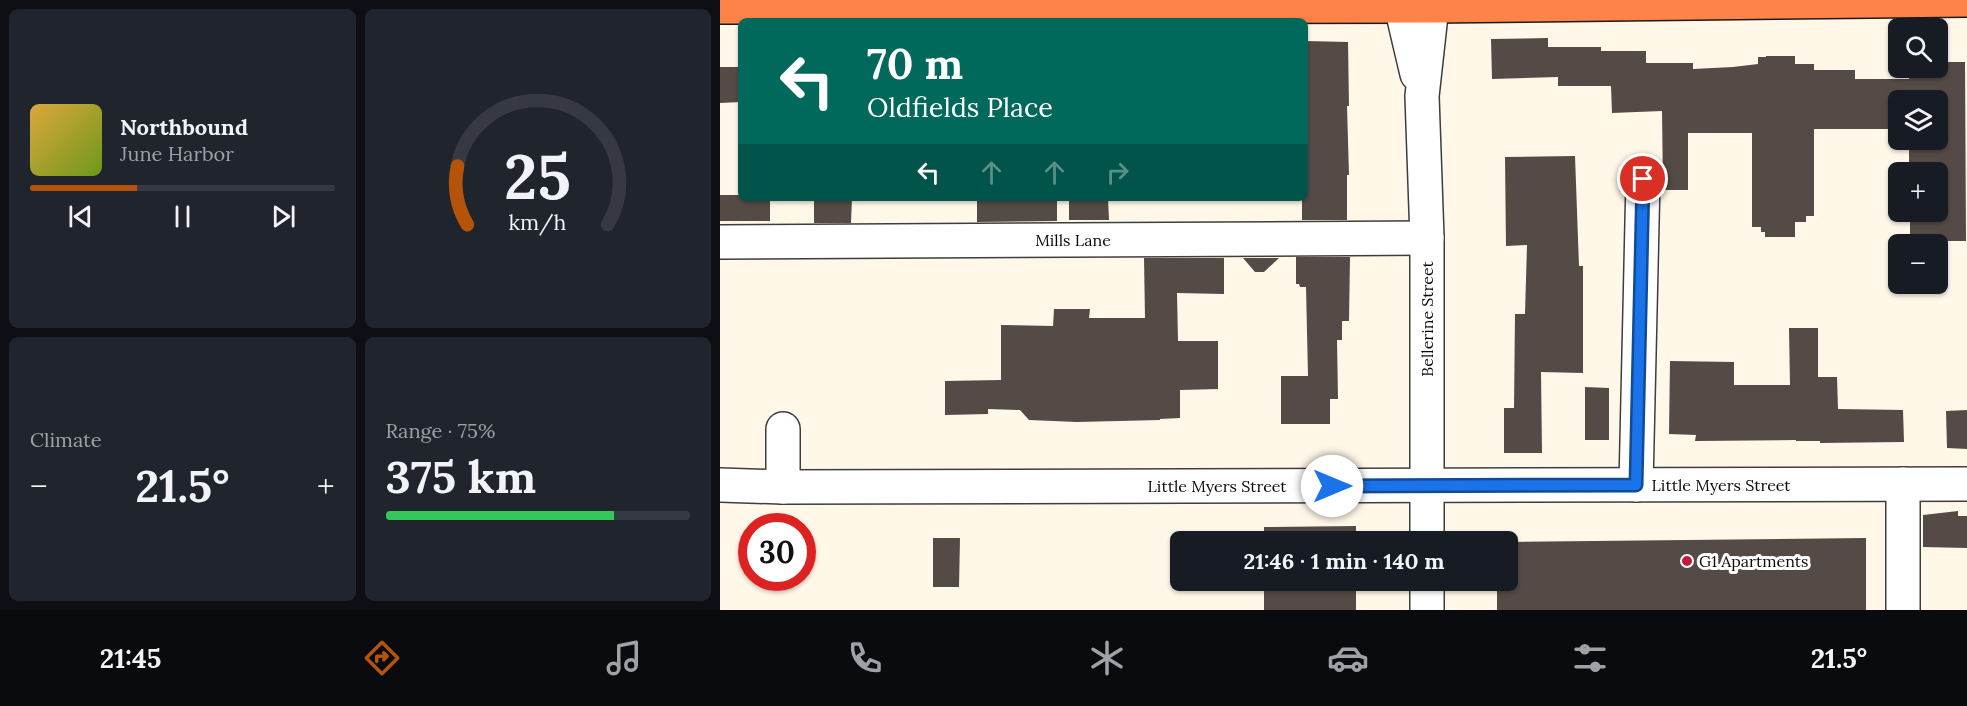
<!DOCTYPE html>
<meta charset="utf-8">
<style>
:root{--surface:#171b24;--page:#20242c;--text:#f1f3f6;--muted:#9ea1a6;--line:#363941;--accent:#b45309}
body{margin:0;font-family:Lora,serif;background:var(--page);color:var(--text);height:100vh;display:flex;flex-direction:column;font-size:22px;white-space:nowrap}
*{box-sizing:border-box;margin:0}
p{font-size:20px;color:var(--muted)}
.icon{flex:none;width:33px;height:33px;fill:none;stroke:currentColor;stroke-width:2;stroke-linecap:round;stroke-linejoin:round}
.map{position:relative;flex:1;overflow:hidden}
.sheet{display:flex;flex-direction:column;gap:9px;padding:9px;background:#0d0f14;width:720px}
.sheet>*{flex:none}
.guide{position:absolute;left:18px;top:18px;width:570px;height:183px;border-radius:9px;box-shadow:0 2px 4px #0004;background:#00695c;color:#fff;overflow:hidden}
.fabs{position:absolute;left:1168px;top:18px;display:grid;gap:12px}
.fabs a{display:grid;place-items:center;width:60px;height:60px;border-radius:9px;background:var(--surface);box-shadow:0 2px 4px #0004;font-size:30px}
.speed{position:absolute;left:18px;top:513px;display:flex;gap:12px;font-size:30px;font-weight:700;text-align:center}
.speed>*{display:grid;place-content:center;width:78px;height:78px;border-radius:50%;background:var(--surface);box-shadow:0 2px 4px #0004;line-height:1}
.speed .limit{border:9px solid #d22;background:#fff;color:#111}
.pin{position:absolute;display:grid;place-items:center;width:51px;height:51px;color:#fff;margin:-26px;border:3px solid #fff;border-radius:50%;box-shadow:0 2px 6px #0007}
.me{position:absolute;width:66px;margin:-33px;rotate:90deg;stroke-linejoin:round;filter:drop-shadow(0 0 4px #0008)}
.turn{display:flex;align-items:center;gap:21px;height:126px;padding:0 30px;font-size:27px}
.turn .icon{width:78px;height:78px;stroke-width:2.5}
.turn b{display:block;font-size:42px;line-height:51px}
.lanes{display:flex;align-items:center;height:57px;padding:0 30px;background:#0003;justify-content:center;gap:30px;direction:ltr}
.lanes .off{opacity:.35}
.big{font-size:45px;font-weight:700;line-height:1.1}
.sheet .widget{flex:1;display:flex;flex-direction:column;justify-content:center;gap:9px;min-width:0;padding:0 21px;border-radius:9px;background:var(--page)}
.sheet .dial{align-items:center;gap:0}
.dial svg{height:156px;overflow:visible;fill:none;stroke:var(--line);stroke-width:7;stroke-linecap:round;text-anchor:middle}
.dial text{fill:var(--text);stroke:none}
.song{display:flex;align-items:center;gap:18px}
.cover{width:72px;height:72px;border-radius:9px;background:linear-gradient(135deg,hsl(40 70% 55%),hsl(80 70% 35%))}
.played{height:6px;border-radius:3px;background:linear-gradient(90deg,var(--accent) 35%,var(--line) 35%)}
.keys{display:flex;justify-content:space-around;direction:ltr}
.heat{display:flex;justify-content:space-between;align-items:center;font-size:33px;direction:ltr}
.charge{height:9px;border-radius:4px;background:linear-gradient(90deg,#34c759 75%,var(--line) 0)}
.sheet .tiles{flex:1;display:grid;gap:9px;grid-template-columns:repeat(2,1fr)}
.trip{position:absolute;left:450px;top:531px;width:348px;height:60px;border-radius:9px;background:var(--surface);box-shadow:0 2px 4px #0004;font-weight:700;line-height:60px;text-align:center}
.tabs{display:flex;height:96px;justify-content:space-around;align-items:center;background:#090b0e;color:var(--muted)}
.tabs .icon{width:42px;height:42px}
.tabs .on{color:var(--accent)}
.tabs b{font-size:27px;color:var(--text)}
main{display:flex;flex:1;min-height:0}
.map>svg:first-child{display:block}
</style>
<main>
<section class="sheet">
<div class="tiles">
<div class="widget">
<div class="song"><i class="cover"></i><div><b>Northbound</b><p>June Harbor</p></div></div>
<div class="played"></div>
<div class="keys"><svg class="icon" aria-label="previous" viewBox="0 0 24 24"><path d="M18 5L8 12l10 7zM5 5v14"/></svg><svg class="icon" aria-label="pause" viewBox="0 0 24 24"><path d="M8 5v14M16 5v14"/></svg><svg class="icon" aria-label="next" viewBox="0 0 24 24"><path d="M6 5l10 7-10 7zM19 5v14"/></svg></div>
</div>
<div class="widget dial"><svg viewBox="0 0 100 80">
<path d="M14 69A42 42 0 1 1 86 69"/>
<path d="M14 69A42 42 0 0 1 9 39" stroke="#b45309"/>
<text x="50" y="56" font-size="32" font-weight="700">25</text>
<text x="50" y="72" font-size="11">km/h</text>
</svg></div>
<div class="widget"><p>Climate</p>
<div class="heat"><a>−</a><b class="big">21.5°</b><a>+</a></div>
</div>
<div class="widget"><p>Range · 75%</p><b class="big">375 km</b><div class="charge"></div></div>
</div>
</section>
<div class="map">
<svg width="1247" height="610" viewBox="0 0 1247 610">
<rect width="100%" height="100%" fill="#fff7e8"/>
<g fill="#544a46">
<path d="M828,38v9h53v4h45v12h47v6l40,-2 25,-3v-7h8v-1h29v8h19v6h41v9h54v-11h29v-6h27l1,179h-56v-29h28v-40h-29v-32h29v-40h-39v29h-85v87h-8v6h-11v15h-30v-5h-4v-5h-9v-94h-64v57h-25l-1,-79 -50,2 -1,-27h-53v-9l-66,2 -1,-40z"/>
<path d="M585,41l43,1 1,64h-2l2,69h-2v45h-45v-22h3z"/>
<path d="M0,67h21v35l-21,1z"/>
<path d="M855,156l4,110h4v107l-42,-1 1,81h-38v-45h10l1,-94h10l2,-69 -21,1 -1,-89z"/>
<path d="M0,195h21v3h29v23h-50z"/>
<path d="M94,198h38l-1,25h-37z"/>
<path d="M257,198l80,2v21l-80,1z"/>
<path d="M349,198h39l1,22h-40z"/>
<path d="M576,257h54l-1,64h-7v19h-5l1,59h-8v25h-49v-48h27l-2,-89h-6l-1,-3h-3z"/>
<path d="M424,258h80v36l-47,-1 1,48h40v48l-38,1v28l-20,1v1l-83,2 -48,-2 -9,-10 -32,-1v5l-43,1v-34l56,-1v-55l52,1 1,-17h36l-1,9h56z"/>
<path d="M523,258h36l-15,14h-9z"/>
<path d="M1069,328h29v49h19l1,32 65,1 1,32 -84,1v-2h-24v-1l-101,1 1,-6 -27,-1 1,-73 64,1v23h56z"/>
<path d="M865,387l24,1v52h-24z"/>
<path d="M1247,410v39l-20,-1 -1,-37z"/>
<path d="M1238,511v5h9v32l-44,-1v-32z"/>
<path d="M636,526v16h-92v-15z"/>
<path d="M213,538h27l-1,49h-26z"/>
<path d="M1146,538v72h-369v-27h-8v-3h19v-38h-2z"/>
<rect x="544" y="580" width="92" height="30"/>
</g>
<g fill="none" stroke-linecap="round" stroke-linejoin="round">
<g stroke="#3e3e3e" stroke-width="36">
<g id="minor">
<path d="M681,6l16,68"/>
<path d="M0,242l707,-4"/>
<path d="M0,485l63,2 1184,-3"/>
<path d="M916,485l7,-306"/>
<path d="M63,487v-58"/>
<path d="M707,542v-304l-5,-142 10,-90 -3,-6"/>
<path d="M707,610v-30"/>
<path d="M1183,610v-126"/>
</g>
</g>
<g stroke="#1c1c1c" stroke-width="36">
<path id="highway" d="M0,7l712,-1 535,-6"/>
</g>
<use href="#minor" stroke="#fff" stroke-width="33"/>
<use href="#highway" stroke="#fd8348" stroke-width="33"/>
</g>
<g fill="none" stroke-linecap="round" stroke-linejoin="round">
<g stroke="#114b97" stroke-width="15">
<path id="route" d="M612,486l304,-1 7,-306"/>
</g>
<use href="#route" stroke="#1a73e8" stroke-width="10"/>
</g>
<circle fill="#c21c3a" stroke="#fff" stroke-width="2" cx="967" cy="561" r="6"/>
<g text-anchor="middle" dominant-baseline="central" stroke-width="6" stroke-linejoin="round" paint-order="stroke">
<g font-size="16" fill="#0b0b0b" stroke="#fff">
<text x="353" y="240">Mills Lane</text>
<text transform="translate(707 319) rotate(-90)">Bellerine Street</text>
<text x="1001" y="485">Little Myers Street</text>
<text x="497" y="486">Little Myers Street</text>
</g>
<g font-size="16" fill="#0b0b0b" stroke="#fff" text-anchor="start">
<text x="979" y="561">G1 Apartments</text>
</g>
</g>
</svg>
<div class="fabs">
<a><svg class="icon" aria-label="search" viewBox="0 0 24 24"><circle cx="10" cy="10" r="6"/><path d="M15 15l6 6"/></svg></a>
<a><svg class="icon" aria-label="layers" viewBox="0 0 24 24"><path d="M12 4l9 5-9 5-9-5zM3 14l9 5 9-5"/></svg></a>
<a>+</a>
<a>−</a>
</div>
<div class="speed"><div class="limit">30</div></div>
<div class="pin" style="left:923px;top:179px;background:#d93025"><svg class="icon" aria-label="arrive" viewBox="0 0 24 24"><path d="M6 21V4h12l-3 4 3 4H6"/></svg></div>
<svg class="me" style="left:612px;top:486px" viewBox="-20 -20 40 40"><circle r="19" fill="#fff"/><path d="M0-13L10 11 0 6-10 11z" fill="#1a73e8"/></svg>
<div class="trip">21:46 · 1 min · 140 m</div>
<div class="guide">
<div class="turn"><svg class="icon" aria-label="left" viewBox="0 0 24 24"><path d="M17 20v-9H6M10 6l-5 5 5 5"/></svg><div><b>70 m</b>Oldfields Place</div></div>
<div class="lanes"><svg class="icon" aria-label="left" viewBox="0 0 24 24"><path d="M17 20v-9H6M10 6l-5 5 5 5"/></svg><svg class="icon off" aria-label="ahead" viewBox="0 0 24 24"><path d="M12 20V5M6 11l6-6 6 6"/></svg><svg class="icon off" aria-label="ahead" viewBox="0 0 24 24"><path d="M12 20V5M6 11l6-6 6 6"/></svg><svg class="icon off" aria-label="right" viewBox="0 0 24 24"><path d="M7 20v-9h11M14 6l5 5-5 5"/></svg></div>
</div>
</div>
</main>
<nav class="tabs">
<b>21:45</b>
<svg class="icon on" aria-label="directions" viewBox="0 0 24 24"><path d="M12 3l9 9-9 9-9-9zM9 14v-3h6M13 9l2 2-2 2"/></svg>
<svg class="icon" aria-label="music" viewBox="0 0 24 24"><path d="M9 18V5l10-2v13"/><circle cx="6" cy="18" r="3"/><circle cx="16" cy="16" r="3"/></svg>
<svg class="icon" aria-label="phone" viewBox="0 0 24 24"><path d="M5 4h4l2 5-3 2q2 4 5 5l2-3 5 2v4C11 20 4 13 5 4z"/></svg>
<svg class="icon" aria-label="climate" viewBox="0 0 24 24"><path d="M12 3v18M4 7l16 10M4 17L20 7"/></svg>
<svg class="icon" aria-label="car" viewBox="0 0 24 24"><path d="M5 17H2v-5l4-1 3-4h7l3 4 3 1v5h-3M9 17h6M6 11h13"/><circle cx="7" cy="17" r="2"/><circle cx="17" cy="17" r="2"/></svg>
<svg class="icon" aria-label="filters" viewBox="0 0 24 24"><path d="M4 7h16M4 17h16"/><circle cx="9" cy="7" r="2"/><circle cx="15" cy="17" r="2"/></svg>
<b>21.5°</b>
</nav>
